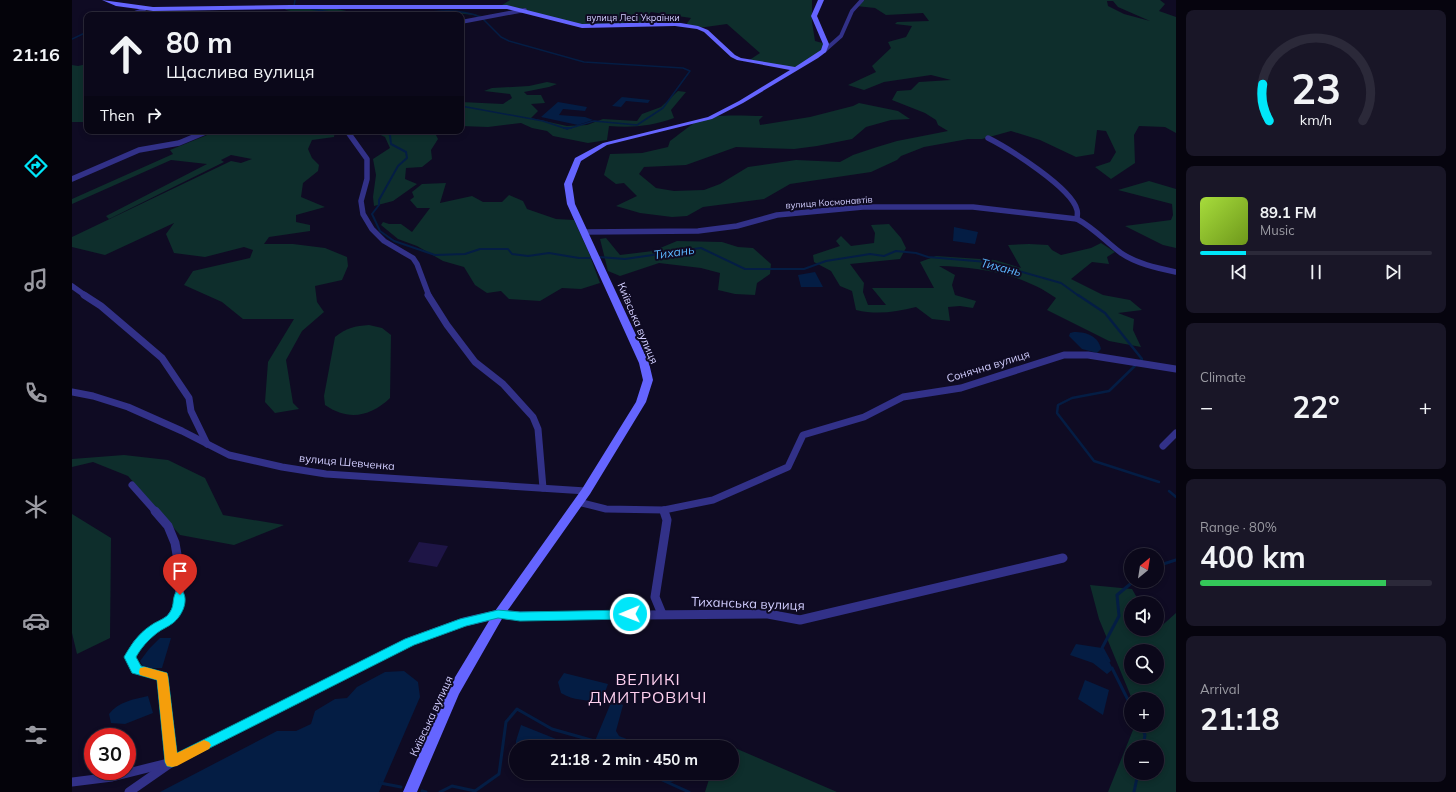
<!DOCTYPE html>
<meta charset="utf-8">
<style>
:root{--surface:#0b081a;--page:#191627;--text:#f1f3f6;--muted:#9a9aa2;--line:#2b2939;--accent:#00e6f9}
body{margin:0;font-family:Mulish,sans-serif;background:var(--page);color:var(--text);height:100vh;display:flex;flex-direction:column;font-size:15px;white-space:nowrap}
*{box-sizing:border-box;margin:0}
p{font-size:13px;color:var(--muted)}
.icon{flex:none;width:22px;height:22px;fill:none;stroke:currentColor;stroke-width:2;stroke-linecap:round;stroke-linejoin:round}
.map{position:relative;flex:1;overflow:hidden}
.details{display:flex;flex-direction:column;gap:10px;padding:10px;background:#06040e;width:280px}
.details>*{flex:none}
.banner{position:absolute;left:12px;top:12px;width:380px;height:122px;border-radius:8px;box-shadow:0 2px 6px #0003,0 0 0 1px var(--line);background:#0b081a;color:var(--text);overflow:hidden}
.needle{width:26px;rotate:30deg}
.tools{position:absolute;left:1052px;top:548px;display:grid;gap:8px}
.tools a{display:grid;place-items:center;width:40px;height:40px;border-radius:50%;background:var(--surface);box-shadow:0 2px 6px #0003,0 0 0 1px var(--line);font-size:20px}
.speed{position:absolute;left:12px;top:728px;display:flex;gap:8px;font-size:20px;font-weight:700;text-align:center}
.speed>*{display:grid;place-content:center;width:52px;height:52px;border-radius:50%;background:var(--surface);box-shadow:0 2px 6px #0003,0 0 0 1px var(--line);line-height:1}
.speed .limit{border:6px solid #d22;background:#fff;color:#111}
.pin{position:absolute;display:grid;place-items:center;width:34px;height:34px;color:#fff;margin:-41px -17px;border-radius:50% 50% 50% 0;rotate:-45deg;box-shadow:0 0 4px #0007}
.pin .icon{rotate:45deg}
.me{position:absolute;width:44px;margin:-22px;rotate:269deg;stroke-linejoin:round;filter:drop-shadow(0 0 3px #0008)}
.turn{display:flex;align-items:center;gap:14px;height:84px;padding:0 16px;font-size:18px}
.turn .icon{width:52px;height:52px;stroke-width:2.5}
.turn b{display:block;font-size:28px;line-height:34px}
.then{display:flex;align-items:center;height:38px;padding:0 16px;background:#0003;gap:8px;font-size:15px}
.big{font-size:30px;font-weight:700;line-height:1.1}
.details .widget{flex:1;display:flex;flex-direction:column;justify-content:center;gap:6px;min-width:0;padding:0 14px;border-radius:8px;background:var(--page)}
.details .dial{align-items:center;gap:0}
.dial svg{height:104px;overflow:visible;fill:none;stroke:var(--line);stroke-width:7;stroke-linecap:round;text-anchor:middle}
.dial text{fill:var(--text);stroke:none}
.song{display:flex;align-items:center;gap:12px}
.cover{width:48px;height:48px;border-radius:6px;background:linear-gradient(135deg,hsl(80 70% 55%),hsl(80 70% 35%))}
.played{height:4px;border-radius:2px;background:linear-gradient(90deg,var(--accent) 20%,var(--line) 20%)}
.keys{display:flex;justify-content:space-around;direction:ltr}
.heat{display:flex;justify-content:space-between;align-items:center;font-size:22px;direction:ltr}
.charge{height:6px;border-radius:3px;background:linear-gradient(90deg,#34c759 80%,var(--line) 0)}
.trip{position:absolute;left:437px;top:740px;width:230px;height:40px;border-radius:20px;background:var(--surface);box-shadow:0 2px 6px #0003,0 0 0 1px var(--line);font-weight:700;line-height:40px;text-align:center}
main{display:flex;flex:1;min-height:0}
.tabs{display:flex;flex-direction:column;width:72px;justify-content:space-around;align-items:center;background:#04030a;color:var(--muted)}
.tabs .icon{width:28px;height:28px}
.tabs .active{color:var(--accent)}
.tabs b{font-size:18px;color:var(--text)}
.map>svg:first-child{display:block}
</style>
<main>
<nav class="tabs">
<b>21:16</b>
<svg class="icon active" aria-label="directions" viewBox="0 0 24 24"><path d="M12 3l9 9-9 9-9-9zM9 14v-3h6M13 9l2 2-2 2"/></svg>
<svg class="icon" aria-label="music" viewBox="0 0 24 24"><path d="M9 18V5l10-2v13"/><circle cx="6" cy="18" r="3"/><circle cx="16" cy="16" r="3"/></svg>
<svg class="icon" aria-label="phone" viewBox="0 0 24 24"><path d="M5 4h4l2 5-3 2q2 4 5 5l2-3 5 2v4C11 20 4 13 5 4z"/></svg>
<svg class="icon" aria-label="climate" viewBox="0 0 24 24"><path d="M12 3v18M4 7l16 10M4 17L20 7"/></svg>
<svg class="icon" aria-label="car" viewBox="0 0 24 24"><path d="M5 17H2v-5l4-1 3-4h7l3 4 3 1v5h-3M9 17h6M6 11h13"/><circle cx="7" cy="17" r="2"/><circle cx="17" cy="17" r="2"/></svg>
<svg class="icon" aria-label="filters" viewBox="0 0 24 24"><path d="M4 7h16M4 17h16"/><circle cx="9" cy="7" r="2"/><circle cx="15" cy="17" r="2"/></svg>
</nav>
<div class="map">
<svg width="1104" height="792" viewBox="0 0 1104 792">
<rect width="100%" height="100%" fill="#0f0b23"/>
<g fill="#0e2e2c" fill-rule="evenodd">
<path d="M438,0h302v22l3,19 11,3 -2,7 -28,18 -48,-8 12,-8 -33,-29 -29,4 -13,-2 6,-8 -40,-6 -12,13 -57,1 -80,-21z"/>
<path d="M790,0h298l5,4 -6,7 17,6v116l-11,-6 -26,-1 -5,9 1,28 -24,16 -16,-12 15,-5 6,-10 -10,-21 -9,-1 -3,24 -18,3 -36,-17 -29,-9 -29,8h-14l-44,8 -23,9 -4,4 -26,12 -81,12 -26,15 -61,8 -16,9 -15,1 -32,-4 -24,-7 21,-10 -13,-13 -8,1 -12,-9 6,-21 32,-1 26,-6 2,-6c9,-6 18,-15 28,-20 17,-8 46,-5 65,-5l-4,4 1,5 50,-8 43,-11 6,-3 39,8 12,8 -19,1 -25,7 -14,12 -35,7 -23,3 -58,-2 -50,18 -42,2 -5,7 17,14 18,3 30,-1 16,-6 28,-17 48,-7 44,2 13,-7 24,-8 20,-6 51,-10 -10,-6 -2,-5 -11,-7 -33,-13 5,-9 14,-1 8,-8 32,-2 -20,-5 -47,7 -20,8 -16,-5 28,-13 -4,-6 19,-18 -3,-6 18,-5 6,-11 -17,-2 2,-2 32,-1 -6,-8 -37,2 -11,-7 -19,-2zM1041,1l5,6 32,14 -26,-7 -16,-8 -1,-5z"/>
<path d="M213,9h52l28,6h-58l-21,-5z"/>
<path d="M385,11l26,5 -28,-3 -64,2z"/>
<path d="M15,64v58h-15v-57l6,1z"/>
<path d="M475,82l10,2 -8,3 -25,5 3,3h14l4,8 -14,1 7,7 -7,7 36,8 20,-1 16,-6 34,2 5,-7 19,-7 17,-16 8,1 -15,18 3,8c-23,8 -41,10 -65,8l-2,14 -19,3 -35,-7 -6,-5 -15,-3 -11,-5 -33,4 -27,-1v-24l42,2 9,-6 -2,-4 -26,-3 8,-3 37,-2z"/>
<path d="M145,131h118l-1,6 -22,3 -4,9 4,9 7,7 -1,6 -15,12 -2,14 24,10 -29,8v7l14,3v6l-41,6 -5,7h29l32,4 22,9 1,9 -6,14 -27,6 2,16 7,10 -22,19 -16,29 7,43 6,6 -24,4 -10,-11 3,-40 26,-43h-51l-21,-17 -38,-17 9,-14 57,-13 3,-8 -9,-3 -39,10 -31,-4 -8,-19 8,-11 -69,32 -33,-8v-10l159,-76 10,2 11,-4 -21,-4 -10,5 3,2 -115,57 -3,-3 101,-52 -36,-4 -99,44v-5l101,-45 -3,-4z"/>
<path d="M300,131h62l4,8 -7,11 1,9 -10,8 -16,1 -1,11 12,5 -24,17 -19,5 -1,-9 3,-22 -3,-16 17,-11 -5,-11z"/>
<path d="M1077,181l27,8v59l-13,-3 -38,-19 46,-6 2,-5 -1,-11 -54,-14z"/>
<path d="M374,183l-6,20 32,-7 11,6h19l7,-7 14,6 4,8 29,10 18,1 15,33 11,30 -19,6 -19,-1 -22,13 -31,-2 -8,-8 -14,2 -12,-8 -11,-18 -21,-6 -26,-15 -19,-7 -17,-14 2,-3 6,2h12l11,8 18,-24h-13l-7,-8 4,-3 -2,-5 10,-8z"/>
<path d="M817,224l12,14 5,10 -6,11 -50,5 14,19 -1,9 5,13h18l-14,-17h62l-14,-26 16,-6 59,4 26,8 -13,-23 21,-1 19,1 4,5 9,5 30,-7 10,-5 14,9 -8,5 2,7 -17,-2 -21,17 32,16 27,5 12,10 -24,3 16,6 -1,11 8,17 -32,-6 -62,-31 9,-12c-33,-24 -77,-31 -117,-32l16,9 -3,10 3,10 21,6 -3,7 -13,-2 -12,1 2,14 -18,-2 -16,-12c-21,5 -39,8 -60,3l-4,-19 -12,-5 -9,-15 -17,-9 -1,-7 27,-9 -4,-5 5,-5 10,10 23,-3 1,-10 -4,-8z"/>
<path d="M534,238l14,17 33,-4 24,-10 45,1 16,5 15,1 18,16 -1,10 -13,9 -2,12 -20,-1 -17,-4 2,-17 -19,-5 -42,-5 -39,13 -12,-5 -8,-32z"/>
<path d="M297,325l13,3 9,7 -1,63c-20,19 -42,23 -65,7l-1,-9 11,-59c11,-9 20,-11 34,-12z"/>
<path d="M52,455l44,5 37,18 18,37 61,10 -50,20 -54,-10 -52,-59 -35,-14 -21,5v-8z"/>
<path d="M0,514l39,24 -1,100 -33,16 -5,-21z"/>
<path d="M1018,585l42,4 8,14h-9v26l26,1 19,-17v179h-68l27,-67h22v-26h-25l-33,-80zM1059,651h26v26h-26zM1059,747h26v26h-26z"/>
<path d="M649,742l116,50h-132l6,-19h21v-26h-13z"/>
</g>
<g fill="#041d44">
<path d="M550,97l28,3 -2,3 -22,-2 -5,6 -9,-1z"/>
<path d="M486,102l29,5 -2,4 -22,-2 -4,6 26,2 8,3 -15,5 -37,-8z"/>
<path d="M882,227l24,5 -3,12 -22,-3z"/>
<path d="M743,272l8,15h-22l-3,-12z"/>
<path d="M1002,332c13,0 24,4 27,17l-4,4 -15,-4 -13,-13 1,-3z"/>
<path d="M88,638h11l-9,30h-18l-4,-7 9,-12z"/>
<path d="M1004,644l26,4 11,21 -6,5 -14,-11 -23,-8z"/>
<path d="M332,671l14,11 2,15 -41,95h-219l117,-61h19l15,-7 4,-13 20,-12 12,-1 10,-11 28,-15z"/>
<path d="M492,673l44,11 -7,19c-16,-4 -27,-2 -40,-10l-3,-11z"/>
<path d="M1013,680l24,10 -6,25 -25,-16z"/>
<path d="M76,696l5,17 -28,11 -14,-1 -2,-9c9,-12 25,-15 39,-18z"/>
<path d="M545,702l6,3 -7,26 3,5 18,7 5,4h-46l-4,-2 3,-4 15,-36z"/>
<path d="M449,725l55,22h-60l-1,21 1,-27z"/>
<path d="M576,773h36l-2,6 -15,4z"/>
</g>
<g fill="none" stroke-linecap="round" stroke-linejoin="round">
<g stroke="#041d44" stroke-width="1.5">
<path d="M222,6l1,-6"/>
<path d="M239,9l38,6"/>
<path d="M334,15c24,-3 51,-8 74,2"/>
<path d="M411,19l18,18 8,4 75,21 99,6 7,3 -27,37 -26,17 -43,-4 -27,8"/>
<path d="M0,39l15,-7"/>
<path d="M389,106l82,15 24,8"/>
</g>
<g stroke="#041d44" stroke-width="2">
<path d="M492,128h7"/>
<path d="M311,131l7,4 1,9 15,8 1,6 -9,8 -19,34v5l-7,9 8,17 14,10 41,14 30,-1 15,-5h28l4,5 16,2 21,-3 30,5h14"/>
<path d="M527,257l26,2 76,-11 44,21h59l22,-8 44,-7 14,2 12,-5 20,2 12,4 59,5 74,21 18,13"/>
</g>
<g stroke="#041d44" stroke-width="2.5">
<path d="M1006,295l27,18 37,46 -33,32 -37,7 -14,7 -1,8 37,48 65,21"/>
<path d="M1097,491l7,6"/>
</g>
<g stroke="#041d44" stroke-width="3">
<path d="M1085,566l19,-6"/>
<path d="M1037,661l-7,-13 17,-32 -2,-21 17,-14"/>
<path d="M1040,668l19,38"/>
<path d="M1069,725l4,10 -2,12"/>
<path d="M576,773l8,4"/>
<path d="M588,779l29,13"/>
<path d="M308,783l21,4"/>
<path d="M350,791l4,1"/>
<path d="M368,792l12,-6 23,5 24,-17 7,-52 11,-13 35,20 46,13"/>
<path d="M1062,792l4,-19"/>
</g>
</g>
<path fill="#1e1546" d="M347,542l29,4 -11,21 -29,-5z"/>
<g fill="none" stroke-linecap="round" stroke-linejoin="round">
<g stroke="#323188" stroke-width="4">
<path d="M57,15l16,-6"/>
<path d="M389,22l64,-12"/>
<path d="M752,51l17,-15 11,-25 10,-11"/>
</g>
<g stroke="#323188" stroke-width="5.5">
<path d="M275,131l20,28v20l-6,22 2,13 9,15 12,12 29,17 4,6 12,32"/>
<path d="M916,138c20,10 84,50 89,72 1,3 0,6 0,9"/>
<path d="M0,179l67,-29 40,-7 29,-12"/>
<path d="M512,232l114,-1 39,-5 40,-11 86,-8h110l104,12c17,9 29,23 44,34 16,11 36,15 55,19"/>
<path d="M0,286l14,10"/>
</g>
<g stroke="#323188" stroke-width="7">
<path d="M12,295l17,11 61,52 27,40 2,13 16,33"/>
<path d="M356,295l19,30 28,37 28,22 30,33 5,12 5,59"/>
<path d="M0,392l21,4 35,11 54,24 47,24 53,12 44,7 260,17"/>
<path d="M1091,446l13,-13"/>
<path d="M60,485l24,27"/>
<path d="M506,502l28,7 58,1 49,-10 75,-33 15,-32 61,-18 39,-20 58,-9 103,-33h24l88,14"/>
<path d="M592,510l1,2"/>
</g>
<g stroke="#323188" stroke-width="9">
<path d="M590,614l-7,-17 12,-77 -3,-9"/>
<path d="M0,782l40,-5 60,-15 237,-120 55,-20 35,-8 21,2 248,-2 32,6 263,-62"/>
<path d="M57,792l43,-30 -10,-85 -25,-8 -7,-12 7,-13 16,-14 17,-11 9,-12 1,-35 -5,-29 -7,-17 -13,-15"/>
</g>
<path fill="#6565ff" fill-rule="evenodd" d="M30,0l51,7 138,-2h216l75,19 93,-2 23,4 10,4 27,25 6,3 54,9 26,-17 2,-6 -12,-28 7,-16h6l-7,16 12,28 -3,8 -8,6 -75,45 -31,16 -105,26 -26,16 -9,23 3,20 74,159 4,17 -7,22 -56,92 -87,123 -44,77 -42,98h-14l43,-100 49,-81 87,-122 54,-87 7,-22 -4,-17 -72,-159 -3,-20 11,-26 28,-15 105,-26 31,-16 51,-31 -53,-10 -6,-3 -27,-25 -7,-3 -22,-3 -93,2 -75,-19h-216l-138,2 -37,-5z"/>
</g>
<path fill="#00e6f9" stroke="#0096a2" d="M108,591l3,1c6,10 -2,25 -10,31 -5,4 -11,6 -16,10 -9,7 -16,15 -21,24l5,9 26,7 1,4 9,76 228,-114 55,-20 38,-9 22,2 110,-2 4,1 2,3 -2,3 -4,2 -110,2 -22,-3 -32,8 -52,19 -242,122 -5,-1 -2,-4 -8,-82 -25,-7 -8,-16c7,-12 14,-23 26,-31 5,-4 12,-6 17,-10 9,-10 4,-15 9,-24z"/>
<path fill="#f59e0b" d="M73,667l22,6 1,4 9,76 27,-13 5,2 2,3 -2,4 -32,17 -5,1 -5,-1 -2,-4 -8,-82 -17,-5 -1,-3 1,-4z"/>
<g text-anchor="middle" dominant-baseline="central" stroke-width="4" stroke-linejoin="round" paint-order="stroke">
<g font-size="9" fill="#d2ceff" stroke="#0f0b23">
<text x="561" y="17">вулиця Лесі Українки</text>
<text transform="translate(757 202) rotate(-4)">вулиця Космонавтів</text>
</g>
<g font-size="11" fill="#d2ceff" stroke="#0f0b23">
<text transform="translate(566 323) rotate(67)">Київська вулиця</text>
<text transform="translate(916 366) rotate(-17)">Сонячна вулиця</text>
<text transform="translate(275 462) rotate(5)">вулиця Шевченка</text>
<text transform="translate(359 716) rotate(-65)">Київська вулиця</text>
</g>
<g font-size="12" font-style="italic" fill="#5cb7ff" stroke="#0f0b23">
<text transform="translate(602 252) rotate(-8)">Тихань</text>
<text transform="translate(929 267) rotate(14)">Тихань</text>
</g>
<g font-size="13" fill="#d2ceff" stroke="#0f0b23">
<text transform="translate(676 603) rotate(2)">Тиханська вулиця</text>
</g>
<g font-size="16" letter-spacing="1" fill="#ffd0ef" stroke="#0f0b23">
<text x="576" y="679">ВЕЛИКІ<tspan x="576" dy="18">ДМИТРОВИЧІ</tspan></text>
</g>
</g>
</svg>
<div class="tools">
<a><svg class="needle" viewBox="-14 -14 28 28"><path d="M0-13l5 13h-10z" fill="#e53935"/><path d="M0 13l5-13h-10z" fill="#9a9aa2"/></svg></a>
<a><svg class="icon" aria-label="sound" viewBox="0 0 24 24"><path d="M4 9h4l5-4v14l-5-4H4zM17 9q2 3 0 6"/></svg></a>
<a><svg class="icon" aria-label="search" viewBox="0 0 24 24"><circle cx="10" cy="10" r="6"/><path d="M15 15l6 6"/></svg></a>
<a>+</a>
<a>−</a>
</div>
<div class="speed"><div class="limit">30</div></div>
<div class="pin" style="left:108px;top:595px;background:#d93025"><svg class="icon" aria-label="arrive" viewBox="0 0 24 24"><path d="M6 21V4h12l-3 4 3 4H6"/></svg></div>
<svg class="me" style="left:558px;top:614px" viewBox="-20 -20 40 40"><circle r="17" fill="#00e6f9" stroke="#fff" stroke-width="3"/><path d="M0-11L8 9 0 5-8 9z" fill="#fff"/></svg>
<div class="trip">21:18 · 2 min · 450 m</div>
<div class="banner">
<div class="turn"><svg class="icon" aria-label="ahead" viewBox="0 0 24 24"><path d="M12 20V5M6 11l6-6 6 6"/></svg><div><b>80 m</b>Щаслива вулиця</div></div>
<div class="then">Then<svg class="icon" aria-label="right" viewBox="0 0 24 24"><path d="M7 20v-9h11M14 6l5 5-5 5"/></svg></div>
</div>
</div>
<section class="details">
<div class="widget dial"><svg viewBox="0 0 100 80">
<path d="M14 69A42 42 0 1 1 86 69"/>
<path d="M14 69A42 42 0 0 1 9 41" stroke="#00e6f9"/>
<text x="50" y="56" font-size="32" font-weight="700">23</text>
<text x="50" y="72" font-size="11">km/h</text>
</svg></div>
<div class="widget">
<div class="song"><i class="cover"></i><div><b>89.1 FM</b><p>Music</p></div></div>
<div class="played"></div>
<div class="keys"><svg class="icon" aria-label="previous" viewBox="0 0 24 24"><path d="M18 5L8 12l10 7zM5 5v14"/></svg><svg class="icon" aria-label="pause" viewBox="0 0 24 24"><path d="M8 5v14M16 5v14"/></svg><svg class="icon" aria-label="next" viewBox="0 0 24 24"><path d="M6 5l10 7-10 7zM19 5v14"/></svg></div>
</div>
<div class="widget"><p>Climate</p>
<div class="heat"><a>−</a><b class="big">22°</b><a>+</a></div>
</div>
<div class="widget"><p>Range · 80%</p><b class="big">400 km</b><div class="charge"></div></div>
<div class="widget"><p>Arrival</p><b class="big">21:18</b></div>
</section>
</main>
